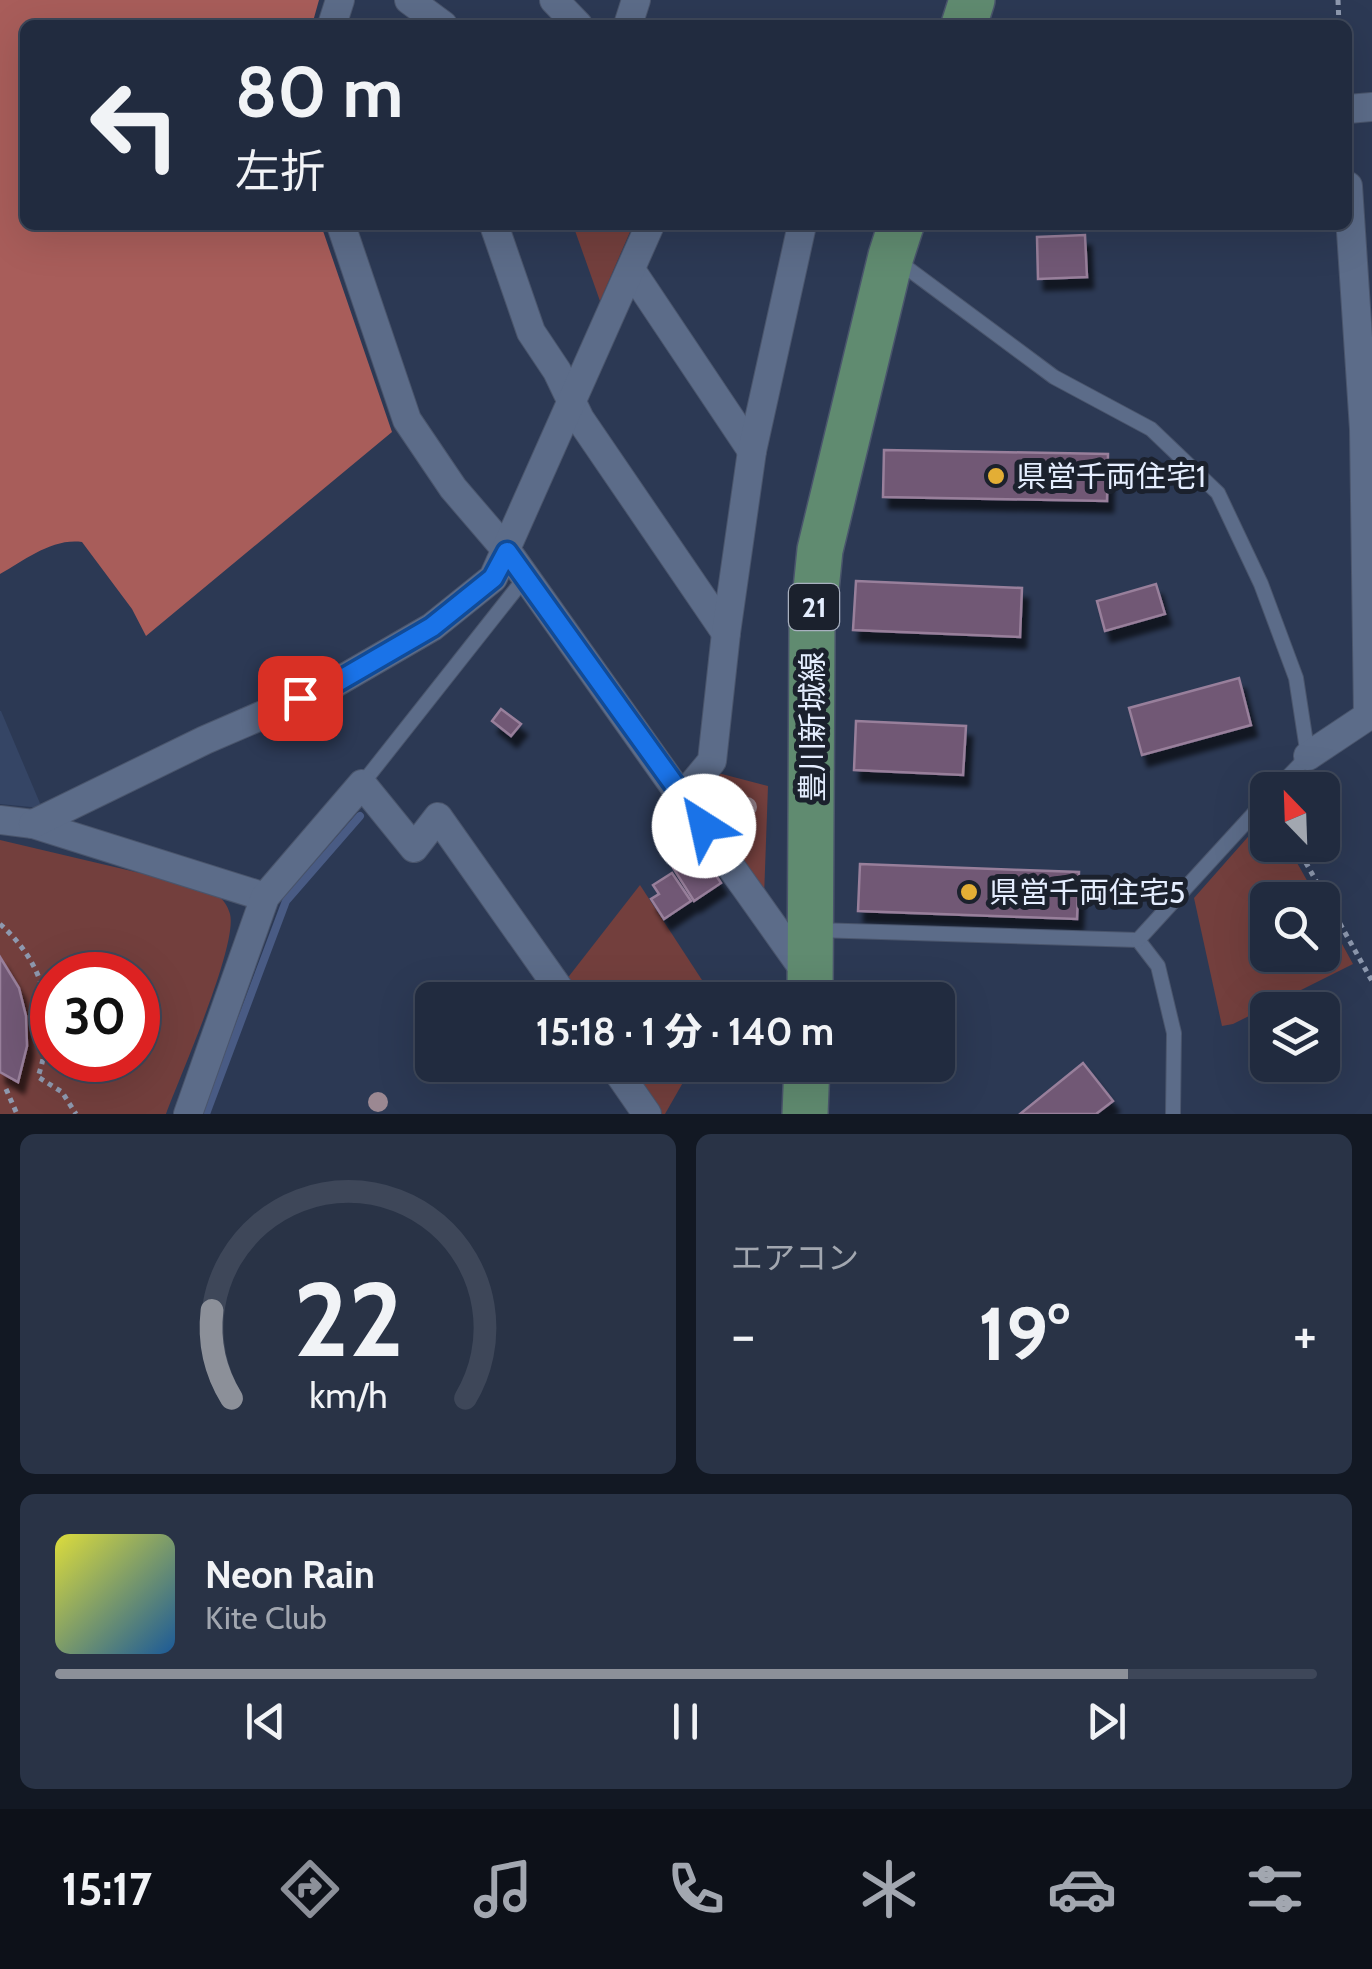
<!DOCTYPE html>
<html lang="ja">
<meta charset="utf-8">
<style>
:root{--surface:#212b3f;--page:#293346;--text:#f1f3f6;--muted:#a2a7b0;--line:#3e4759;--accent:#8c9099}
body{margin:0;font-family:Cabin,"Noto Sans JP",sans-serif;background:var(--page);color:var(--text);height:100vh;display:flex;flex-direction:column;font-size:38px;white-space:nowrap}
*{box-sizing:border-box;margin:0}
p{font-size:32px;color:var(--muted)}
.icon{flex:none;width:55px;height:55px;fill:none;stroke:currentColor;stroke-width:2;stroke-linecap:round;stroke-linejoin:round}
.map{position:relative;height:1114px;overflow:hidden}
.sheet{display:flex;flex-direction:column;gap:20px;padding:20px;background:#121823;flex:1}
.sheet>*{flex:none}
.guide{position:absolute;left:20px;top:20px;width:1332px;height:210px;border-radius:15px;box-shadow:0 10px 40px #0002,0 0 0 2px var(--line);background:#212b3f;color:var(--text);overflow:hidden}
.needle{width:65px;rotate:337deg}
.controls{position:absolute;left:1250px;top:772px;display:grid;gap:20px}
.controls a{display:grid;place-items:center;width:90px;height:90px;border-radius:15px;background:var(--surface);box-shadow:0 10px 40px #0002,0 0 0 2px var(--line);font-size:50px}
.speed{position:absolute;left:30px;top:952px;display:flex;gap:20px;font-size:50px;font-weight:700;text-align:center}
.speed>*{display:grid;place-content:center;width:130px;height:130px;border-radius:50%;background:var(--surface);box-shadow:0 10px 40px #0002,0 0 0 2px var(--line);line-height:1}
.speed .limit{border:15px solid #d22;background:#fff;color:#111}
.pin{position:absolute;display:grid;place-items:center;width:85px;height:85px;color:#fff;margin:-42px;border-radius:20px;box-shadow:0 5px 15px #0006}
.me{position:absolute;width:110px;margin:-55px;rotate:325deg;stroke-linejoin:round;filter:drop-shadow(0 0 8px #0008)}
.turn{display:flex;align-items:center;gap:35px;height:210px;padding:0 50px;font-size:45px}
.turn .icon{width:130px;height:130px;stroke-width:2.5}
.turn b{display:block;font-size:70px;line-height:85px}
.big{font-size:75px;font-weight:800;line-height:1.1}
.sheet .card{flex:1;display:flex;flex-direction:column;justify-content:center;gap:15px;min-width:0;padding:0 35px;border-radius:15px;background:var(--page)}
.sheet .dial{align-items:center;gap:0}
.dial svg{height:260px;overflow:visible;fill:none;stroke:var(--line);stroke-width:7;stroke-linecap:round;text-anchor:middle}
.dial text{fill:var(--text);stroke:none}
.song{display:flex;align-items:center;gap:30px}
.cover{width:120px;height:120px;border-radius:15px;background:linear-gradient(135deg,hsl(60 70% 55%),hsl(210 70% 35%))}
.played{height:10px;border-radius:5px;background:linear-gradient(90deg,var(--accent) 85%,var(--line) 85%)}
.keys{display:flex;justify-content:space-around;direction:ltr}
.heat{display:flex;justify-content:space-between;align-items:center;font-size:55px;direction:ltr}
.sheet .tiles{flex:1;display:grid;gap:20px;grid-template-columns:1fr 1fr}
.card:last-child{grid-column:span 2}
.trip{position:absolute;left:415px;top:982px;width:540px;height:100px;border-radius:15px;background:var(--surface);box-shadow:0 10px 40px #0002,0 0 0 2px var(--line);font-weight:800;line-height:100px;text-align:center}
.menu{display:flex;height:160px;justify-content:space-around;align-items:center;background:#0d1119;color:var(--muted)}
.menu .icon{width:70px;height:70px}
.menu .active{color:var(--accent)}
.menu b{font-size:45px;color:var(--text)}
.map>svg:first-child{display:block}
</style>
<div class="map">
<svg width="1372" height="1114" viewBox="0 0 1372 1114">
<defs>
<filter id="shadow"><feDropShadow dx="6" dy="11" stdDeviation="2.5" flood-color="#0009"/></filter>
</defs>
<rect width="100%" height="100%" fill="#2c3954"/>
<path fill="#354565" d="M0,711h1l41,97 -42,-4z"/>
<g fill="#733f3d" fill-rule="evenodd">
<path d="M573,225h60l-33,76z"/>
<path d="M718,773l50,13 -4,111 -62,-89v-15z"/>
<path d="M1262,821l5,4 1,20h19l31,55h-50v55h54l1,-46 30,55 -120,60 -11,2 -28,-128z"/>
<path d="M0,840l195,46c17,5 30,10 35,28 8,31 -50,162 -64,200h-166zM52,975h86v85h-86z"/>
<path d="M640,885l75,115h-135l-14,-20z"/>
<path d="M626,1065h67l-28,49h-5z"/>
</g>
<path fill="#a85d5a" d="M0,0h319l-7,25h-287v200h296l71,207 -246,204 -14,-27 -50,-67c-30,-4 -57,18 -82,32z"/>
<g fill="none" stroke-linecap="round" stroke-linejoin="round">
<path stroke="#495b84" stroke-width="8" d="M206,1114l80,-213 74,-85"/>
</g>
<g fill="#715974" stroke="#987f9b" stroke-width="2.5" filter="url(#shadow)">
<path d="M1085,235l2,42 -49,2 -1,-42z"/>
<path d="M884,450l224,4 -1,47 -224,-4z"/>
<path d="M856,581l166,7 -2,49 -167,-7z"/>
<path d="M1156,584l9,30 -60,17 -8,-30z"/>
<path d="M1239,678l12,47 -109,30 -13,-47z"/>
<path d="M501,709l20,15 -10,12 -19,-15z"/>
<path d="M856,721l110,5 -3,49 -109,-5z"/>
<path d="M697,846l24,37 -27,18 -24,-38z"/>
<path d="M860,864l219,8 -2,47 -219,-8z"/>
<path d="M672,873l19,28 -27,18 -13,-20 8,-5 -6,-9z"/>
<path d="M0,957l19,31 7,28 1,30 -9,36 -18,-10z"/>
<path d="M1083,1063l30,38 -17,13h-76z"/>
</g>
<g fill="none" stroke-linecap="round" stroke-linejoin="round">
<g stroke="#4a556c" stroke-width="16">
<g id="lane">
<path d="M895,259l159,118 97,52 67,64 43,91 35,94 12,78 -33,34"/>
<path d="M362,784l162,-205"/>
<path d="M816,930l322,10 20,26 16,67 -1,81"/>
<path d="M1138,940l130,-142"/>
</g>
</g>
<g stroke="#4a556c" stroke-width="30">
<g id="street">
<path d="M409,0l34,25"/>
<path d="M554,0l24,25"/>
<path d="M332,25l8,-25"/>
<path d="M628,25l8,-25"/>
<path d="M1348,109l24,-2"/>
<path d="M341,225l66,195 46,68 54,63 300,423"/>
<path d="M494,225l37,107 26,39 23,48 146,214"/>
<path d="M631,270l121,181"/>
<path d="M1308,756l60,-40 -4,-287 -16,-243"/>
<path d="M683,796l29,-35 14,-128 26,-182 50,-226"/>
<path d="M0,820l33,4 232,73"/>
<path d="M33,824l172,-84 127,-55 100,-58 61,-49 157,-353"/>
<path d="M613,1065l34,49"/>
<path d="M188,1114l77,-217 97,-113 52,64 24,-31 129,183"/>
</g>
</g>
<g stroke="#4a556c" stroke-width="48">
<g id="primary">
<path d="M964,25l8,-25"/>
<path d="M810,1000l2,-371 8,-79 71,-294 10,-31"/>
<path d="M805,1114l2,-49"/>
</g>
</g>
<g stroke="#8e99af" stroke-width="5" stroke-dasharray="5 5" stroke-linecap="butt">
<path d="M1338,0l1,25"/>
<path d="M1296,845l76,136"/>
<path d="M0,924c48,43 57,94 38,153l24,15 14,22"/>
<path d="M6,1089l11,25"/>
</g>
<use href="#lane" stroke="#5c6c89" stroke-width="14"/>
<use href="#street" stroke="#5c6c89" stroke-width="28"/>
<use href="#primary" stroke="#608b70" stroke-width="45"/>
</g>
<g fill="#9b8892">
<circle cx="747" cy="807" r="10"/>
<circle cx="378" cy="1102" r="10"/>
</g>
<g fill="none" stroke-linecap="round" stroke-linejoin="round">
<g stroke="#114b97" stroke-width="25">
<path id="route" d="M300,698l32,-13 100,-58 61,-49 14,-26 197,274"/>
</g>
<use href="#route" stroke="#1a73e8" stroke-width="18"/>
</g>
<g fill="#e3ae35" stroke="#1b212d" stroke-width="4">
<circle cx="996" cy="476" r="10"/>
<circle cx="969" cy="892" r="10"/>
</g>
<g text-anchor="middle" dominant-baseline="central" stroke-width="10" stroke-linejoin="round" paint-order="stroke">
<rect fill="#1b212d" stroke="#a8b0bf" stroke-width="2.5" x="789" y="584" width="50" height="46" rx="8"/>
<g font-size="28" font-weight="bold" fill="#e4edfe">
<text x="814" y="607">21</text>
</g>
<g font-size="30" fill="#e4edfe" stroke="#1b212d" text-anchor="start">
<text x="1016" y="476">県営千両住宅1</text>
<text x="989" y="892">県営千両住宅5</text>
</g>
<g font-size="30" fill="#e4edfe" stroke="#1b212d">
<text transform="translate(812 727) rotate(-90)">豊川新城線</text>
</g>
</g>
</svg>
<div class="controls">
<a><svg class="needle" viewBox="-14 -14 28 28"><path d="M0-13l5 13h-10z" fill="#e53935"/><path d="M0 13l5-13h-10z" fill="#a2a7b0"/></svg></a>
<a><svg class="icon" aria-label="search" viewBox="0 0 24 24"><circle cx="10" cy="10" r="6"/><path d="M15 15l6 6"/></svg></a>
<a><svg class="icon" aria-label="layers" viewBox="0 0 24 24"><path d="M12 4l9 5-9 5-9-5zM3 14l9 5 9-5"/></svg></a>
</div>
<div class="speed"><div class="limit">30</div></div>
<div class="pin" style="left:300px;top:698px;background:#d93025"><svg class="icon" aria-label="arrive" viewBox="0 0 24 24"><path d="M6 21V4h12l-3 4 3 4H6"/></svg></div>
<svg class="me" style="left:704px;top:826px" viewBox="-20 -20 40 40"><circle r="19" fill="#fff"/><path d="M0-13L10 11 0 6-10 11z" fill="#1a73e8"/></svg>
<div class="trip">15:18 · 1 分 · 140 m</div>
<div class="guide">
<div class="turn"><svg class="icon" aria-label="left" viewBox="0 0 24 24"><path d="M17 20v-9H6M10 6l-5 5 5 5"/></svg><div><b>80 m</b>左折</div></div>
</div>
</div>
<section class="sheet">
<div class="tiles">
<div class="card dial"><svg viewBox="0 0 100 80">
<path d="M14 69A42 42 0 1 1 86 69"/>
<path d="M14 69A42 42 0 0 1 8 42" stroke="#8c9099"/>
<text x="50" y="56" font-size="32" font-weight="700">22</text>
<text x="50" y="72" font-size="11">km/h</text>
</svg></div>
<div class="card"><p>エアコン</p>
<div class="heat"><a>−</a><b class="big">19°</b><a>+</a></div>
</div>
<div class="card">
<div class="song"><i class="cover"></i><div><b>Neon Rain</b><p>Kite Club</p></div></div>
<div class="played"></div>
<div class="keys"><svg class="icon" aria-label="previous" viewBox="0 0 24 24"><path d="M18 5L8 12l10 7zM5 5v14"/></svg><svg class="icon" aria-label="pause" viewBox="0 0 24 24"><path d="M8 5v14M16 5v14"/></svg><svg class="icon" aria-label="next" viewBox="0 0 24 24"><path d="M6 5l10 7-10 7zM19 5v14"/></svg></div>
</div>
</div>
</section>
<nav class="menu">
<b>15:17</b>
<svg class="icon active" aria-label="directions" viewBox="0 0 24 24"><path d="M12 3l9 9-9 9-9-9zM9 14v-3h6M13 9l2 2-2 2"/></svg>
<svg class="icon" aria-label="music" viewBox="0 0 24 24"><path d="M9 18V5l10-2v13"/><circle cx="6" cy="18" r="3"/><circle cx="16" cy="16" r="3"/></svg>
<svg class="icon" aria-label="phone" viewBox="0 0 24 24"><path d="M5 4h4l2 5-3 2q2 4 5 5l2-3 5 2v4C11 20 4 13 5 4z"/></svg>
<svg class="icon" aria-label="climate" viewBox="0 0 24 24"><path d="M12 3v18M4 7l16 10M4 17L20 7"/></svg>
<svg class="icon" aria-label="car" viewBox="0 0 24 24"><path d="M5 17H2v-5l4-1 3-4h7l3 4 3 1v5h-3M9 17h6M6 11h13"/><circle cx="7" cy="17" r="2"/><circle cx="17" cy="17" r="2"/></svg>
<svg class="icon" aria-label="filters" viewBox="0 0 24 24"><path d="M4 7h16M4 17h16"/><circle cx="9" cy="7" r="2"/><circle cx="15" cy="17" r="2"/></svg>
</nav>
